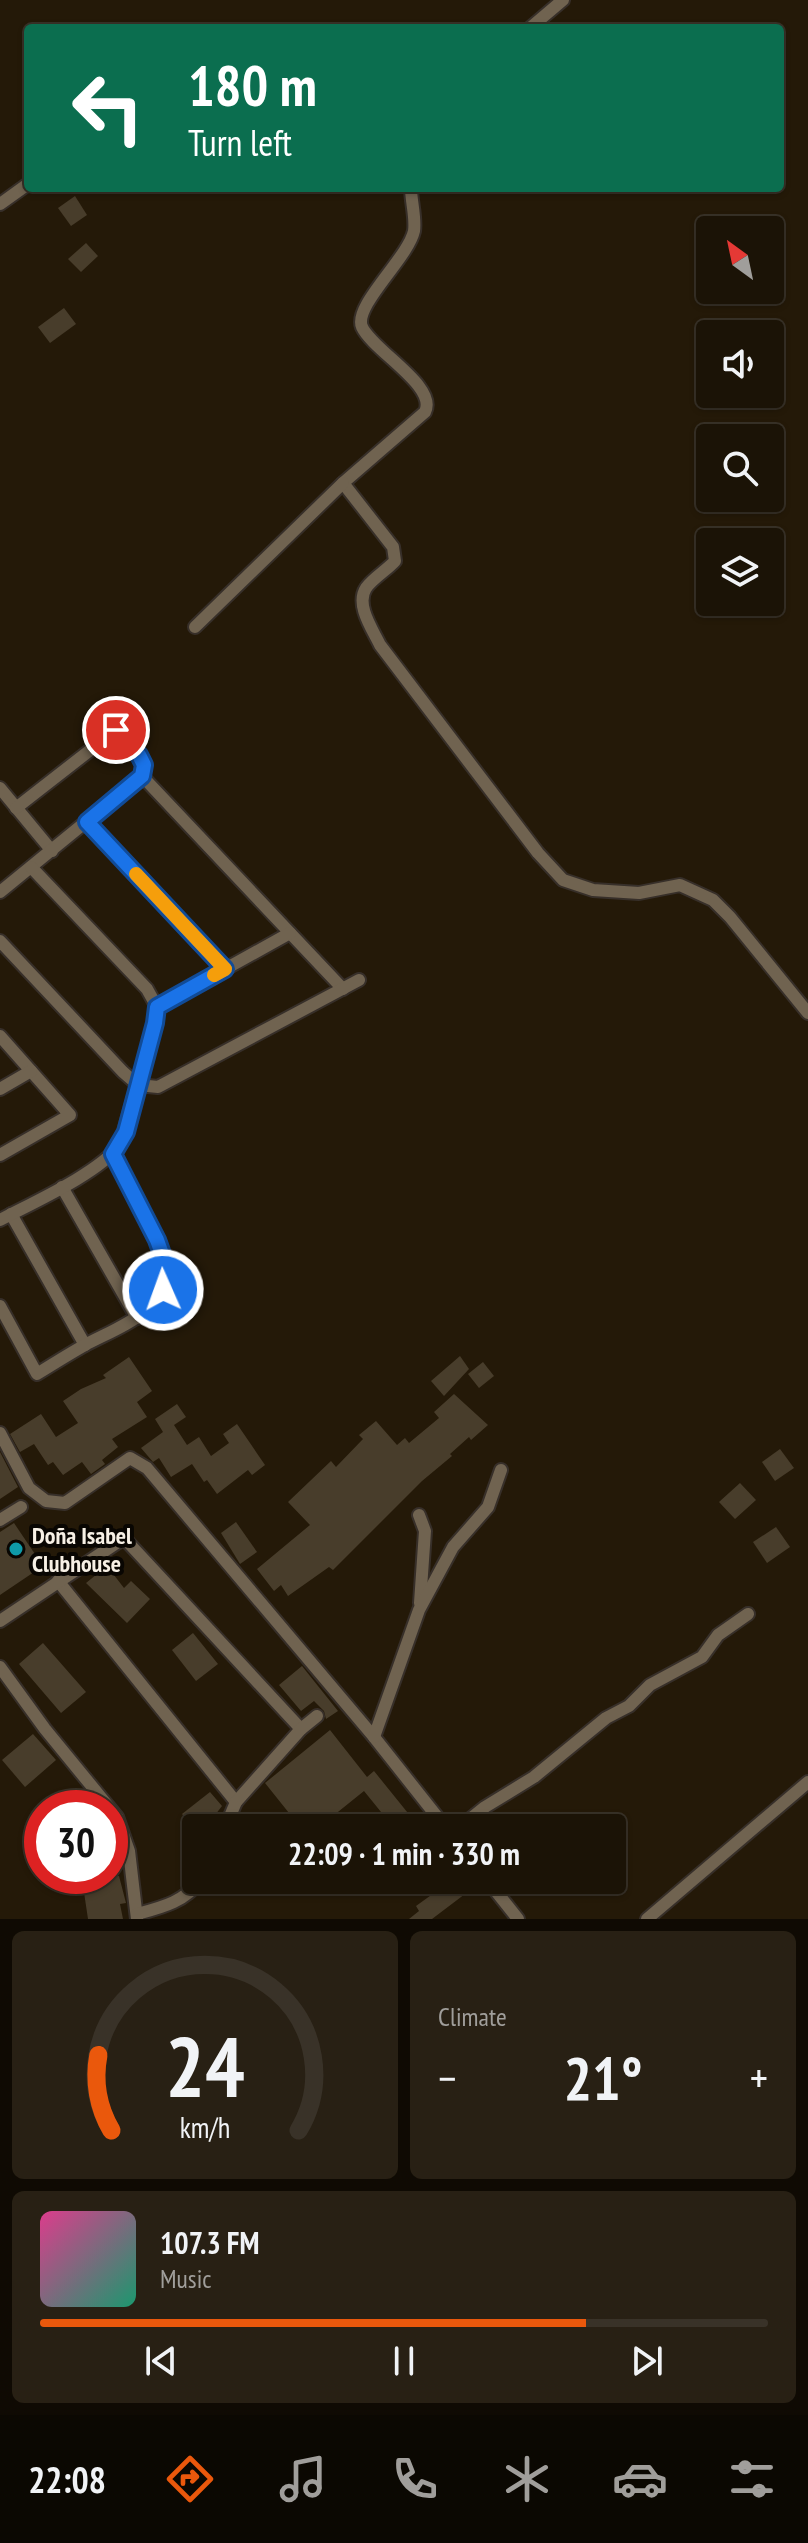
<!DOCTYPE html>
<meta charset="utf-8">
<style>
:root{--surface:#1b1306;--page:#282014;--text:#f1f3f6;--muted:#a09e9b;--line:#393228;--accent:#ea580c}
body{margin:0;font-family:"PT Sans Narrow",sans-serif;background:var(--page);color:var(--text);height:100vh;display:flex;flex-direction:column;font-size:30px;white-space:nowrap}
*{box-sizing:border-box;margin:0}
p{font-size:26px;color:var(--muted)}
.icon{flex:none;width:44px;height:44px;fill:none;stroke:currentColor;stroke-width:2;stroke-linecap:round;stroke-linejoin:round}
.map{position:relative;height:1919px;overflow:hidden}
.side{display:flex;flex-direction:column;gap:12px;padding:12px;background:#0f0a03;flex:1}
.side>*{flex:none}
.banner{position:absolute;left:24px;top:24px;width:760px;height:168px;border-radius:8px;box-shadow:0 2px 6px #0004,0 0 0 2px var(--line);background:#0b6e4f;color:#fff;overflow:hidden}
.needle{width:52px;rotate:327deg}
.tools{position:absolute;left:696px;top:216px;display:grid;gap:16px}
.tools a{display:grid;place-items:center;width:88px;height:88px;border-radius:8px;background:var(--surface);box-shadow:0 2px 6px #0004,0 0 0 2px var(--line);font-size:40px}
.speed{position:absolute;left:24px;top:1790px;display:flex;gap:16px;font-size:40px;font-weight:700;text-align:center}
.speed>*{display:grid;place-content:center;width:104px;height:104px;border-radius:50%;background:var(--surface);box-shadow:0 2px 6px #0004,0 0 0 2px var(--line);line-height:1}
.speed .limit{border:12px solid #d22;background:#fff;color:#111}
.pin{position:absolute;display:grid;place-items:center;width:68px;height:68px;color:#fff;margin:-34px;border:4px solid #fff;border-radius:50%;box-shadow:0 2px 8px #0007}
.me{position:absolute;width:88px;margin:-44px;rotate:358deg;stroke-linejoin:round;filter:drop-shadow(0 0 6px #0008)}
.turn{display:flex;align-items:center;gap:28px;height:168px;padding:0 32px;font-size:36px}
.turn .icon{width:104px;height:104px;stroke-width:2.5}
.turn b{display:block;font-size:56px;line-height:68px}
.big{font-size:60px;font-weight:700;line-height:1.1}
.side .tile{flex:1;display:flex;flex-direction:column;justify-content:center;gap:12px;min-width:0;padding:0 28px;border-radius:12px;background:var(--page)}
.side .dial{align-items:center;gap:0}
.dial svg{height:208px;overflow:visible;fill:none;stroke:var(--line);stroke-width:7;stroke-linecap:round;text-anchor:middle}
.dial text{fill:var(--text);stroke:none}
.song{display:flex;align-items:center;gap:24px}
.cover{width:96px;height:96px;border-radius:12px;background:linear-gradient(135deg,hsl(330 70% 55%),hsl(160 70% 35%))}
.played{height:8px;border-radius:4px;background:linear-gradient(90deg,var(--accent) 75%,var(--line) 75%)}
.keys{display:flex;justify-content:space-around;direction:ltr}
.heat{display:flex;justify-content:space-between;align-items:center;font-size:44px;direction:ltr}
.side .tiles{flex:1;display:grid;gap:12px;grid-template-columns:1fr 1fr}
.tile:last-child{grid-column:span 2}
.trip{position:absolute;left:182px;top:1814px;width:444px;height:80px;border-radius:8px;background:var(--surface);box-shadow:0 2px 6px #0004,0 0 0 2px var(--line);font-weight:700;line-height:80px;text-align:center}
.tabs{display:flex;height:128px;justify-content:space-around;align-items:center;background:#0b0802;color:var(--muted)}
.tabs .icon{width:56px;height:56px}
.tabs .current{color:var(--accent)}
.tabs b{font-size:36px;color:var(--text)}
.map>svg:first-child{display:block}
</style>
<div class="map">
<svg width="808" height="1919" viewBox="0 0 808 1919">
<rect width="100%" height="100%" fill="#241908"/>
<g fill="#483d2b">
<path d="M75,196l12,19 -16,11 -13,-18z"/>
<path d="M86,243l12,13 -17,16 -13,-13z"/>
<path d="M64,308l12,16 -26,19 -12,-16z"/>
<path d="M460,1356l9,13 -25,27 -13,-15z"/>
<path d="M129,1357l23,34 -15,11 10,15 -35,22 6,8 -16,13 3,4 -14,10 -9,-12 -19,13 -10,-13 -5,3 -14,-21 -14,8 -10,-18 31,-20 15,23 22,-14 -15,-22 18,-12 25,-11 -3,-3z"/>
<path d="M483,1362l11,14 -15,12 -11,-14z"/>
<path d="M454,1394l34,31 -17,15 -2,-3 -19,17 2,2 -30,25 -89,89 -4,-3 -41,29 -7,-11 -7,6 -17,-22 53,-44 -22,-23 43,-41 5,6 27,-28 -4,-4 17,-14 21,24 8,-7 4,5 30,-25 -5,-6z"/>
<path d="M177,1404l9,13 -12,8 13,20 12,-8 12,19 18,-13 -6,-9 14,-10 28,41 -13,10 -4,-5 -31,24 -10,-14 -3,2 -12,-18 -21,13 -12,-19 -6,4 -12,-14 22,-16 -8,-13z"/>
<path d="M780,1449l14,19 -19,13 -13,-19z"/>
<path d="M0,1452l18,35 -18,12z"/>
<path d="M740,1483l16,17 -21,19 -16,-17z"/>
<path d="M236,1522l21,30 -17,12 -19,-31z"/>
<path d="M14,1523l29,43 -43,29v-63z"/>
<path d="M776,1527l14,20 -23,16 -14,-21z"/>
<path d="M107,1566l17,22 7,-7 19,18 -23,24 -41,-40z"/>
<path d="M193,1633l25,31 -22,17 -24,-31z"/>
<path d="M43,1643l43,49 -25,21 -42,-49z"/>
<path d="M302,1666l36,45 -12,8 -2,-8 -10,-10 -13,10 -22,-26z"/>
<path d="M330,1730l37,47 7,-6 46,57h-26l-30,-37 -46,37h-17l-36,-45z"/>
<path d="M33,1734l23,26 -31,27 -23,-27z"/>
<path d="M210,1792l12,14 -17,22h-11l-12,-14z"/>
<path d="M100,1876h19l7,27 -6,1 3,15h-35l-6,-40z"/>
<path d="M452,1880h3l10,14 -33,25h-23l10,-8 -3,-5z"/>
</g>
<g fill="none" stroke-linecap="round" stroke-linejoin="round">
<g stroke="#372f29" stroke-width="16">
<g id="street">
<path d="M530,28l33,-28"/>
<path d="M411,188c0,13 5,30 3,43 -6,27 -61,75 -52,96 11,24 76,59 63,85l-82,71 50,64 2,14c-8,9 -22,17 -29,27 -11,17 7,42 14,57l158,208 25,27 30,10 46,3 41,-8 33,15 17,17 78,96"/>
<path d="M0,204l28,-20"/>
<path d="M195,627l148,-144"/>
<path d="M142,776l201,213"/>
<path d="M0,788l52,63"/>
<path d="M16,808l100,-78 5,-11"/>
<path d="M87,822l138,147"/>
<path d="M0,892l142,-116 2,-11 -28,-35"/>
<path d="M0,941l123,131 15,13 20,2 201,-107"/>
<path d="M157,1007l133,-74"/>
<path d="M0,1036l70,79 -70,40"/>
<path d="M0,1089l31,-18"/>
<path d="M62,1187l75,131"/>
<path d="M11,1214l74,131"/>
<path d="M0,1220c34,-18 97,-46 120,-75l35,-122 2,-16 -10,-18 -116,-122"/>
<path d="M0,1306l37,68c16,-10 32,-20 48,-29 31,-17 87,-35 81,-80 -3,-25 -41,-86 -53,-111"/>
<path d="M0,1433l29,55 17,13 19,2 65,-45 17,10 227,269 72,91"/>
<path d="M419,1515l6,16 -5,72"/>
<path d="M0,1520l21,-13"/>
<path d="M58,1581l178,221"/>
<path d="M0,1621l124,-83 177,191"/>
<path d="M0,1667l45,62 72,88 12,34 8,68"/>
<path d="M374,1737l45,-127 34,-63 35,-40 13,-37"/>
<path d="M225,1828l11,-26 65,-73 16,-13"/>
<path d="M459,1828l26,-21 49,-30 72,-59 23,-12 21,-21 52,-28 16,-22 30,-21"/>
<path d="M487,1880l31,39"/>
<path d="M137,1914c26,-7 47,-12 64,-34"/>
<path d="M647,1919l161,-137"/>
</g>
</g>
<use href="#street" stroke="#706350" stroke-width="12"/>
</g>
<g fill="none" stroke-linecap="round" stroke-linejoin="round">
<g stroke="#114b97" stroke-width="20">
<path id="route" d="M116,730l23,25 5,10 -2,11 -55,46 138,147 -68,38 -2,16 -29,109 -13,22 44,86 9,25 -3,25"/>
</g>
<use href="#route" stroke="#1a73e8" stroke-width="14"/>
<path stroke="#f59e0b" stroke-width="14" d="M136,874l89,95 -11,6"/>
</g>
<circle fill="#0f9aa8" stroke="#090602" stroke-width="3" cx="16" cy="1549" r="8"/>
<g text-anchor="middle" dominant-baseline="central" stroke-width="8" stroke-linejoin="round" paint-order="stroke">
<g font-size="24" font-weight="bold" fill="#f7f0e5" stroke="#090602" text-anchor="start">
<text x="32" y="1535">Doña Isabel<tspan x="32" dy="28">Clubhouse</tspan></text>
</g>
</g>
</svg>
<div class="tools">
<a><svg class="needle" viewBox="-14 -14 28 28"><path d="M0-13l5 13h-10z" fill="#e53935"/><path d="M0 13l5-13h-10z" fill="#a09e9b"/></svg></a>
<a><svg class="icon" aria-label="sound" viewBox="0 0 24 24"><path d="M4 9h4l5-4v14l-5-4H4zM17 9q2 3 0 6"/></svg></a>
<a><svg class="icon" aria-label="search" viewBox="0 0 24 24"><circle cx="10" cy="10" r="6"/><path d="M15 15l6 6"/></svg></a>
<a><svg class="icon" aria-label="layers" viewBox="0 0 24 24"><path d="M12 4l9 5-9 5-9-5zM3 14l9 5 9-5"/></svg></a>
</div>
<div class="speed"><div class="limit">30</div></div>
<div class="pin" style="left:116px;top:730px;background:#d93025"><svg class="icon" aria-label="arrive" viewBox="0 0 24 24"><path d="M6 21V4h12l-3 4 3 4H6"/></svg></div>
<svg class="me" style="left:163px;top:1290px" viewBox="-20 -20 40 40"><circle r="17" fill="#1a73e8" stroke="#fff" stroke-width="3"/><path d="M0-11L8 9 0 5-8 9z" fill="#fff"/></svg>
<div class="trip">22:09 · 1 min · 330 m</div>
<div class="banner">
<div class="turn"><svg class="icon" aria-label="left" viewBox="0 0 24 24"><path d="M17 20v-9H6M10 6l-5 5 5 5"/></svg><div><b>180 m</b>Turn left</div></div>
</div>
</div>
<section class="side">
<div class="tiles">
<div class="tile dial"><svg viewBox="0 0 100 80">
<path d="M14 69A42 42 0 1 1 86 69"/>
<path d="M14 69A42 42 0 0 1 9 40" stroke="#ea580c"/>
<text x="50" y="56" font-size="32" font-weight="700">24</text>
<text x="50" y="72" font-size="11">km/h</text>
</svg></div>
<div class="tile"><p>Climate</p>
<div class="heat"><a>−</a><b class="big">21°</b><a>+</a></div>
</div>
<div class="tile">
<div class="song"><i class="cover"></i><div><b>107.3 FM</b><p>Music</p></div></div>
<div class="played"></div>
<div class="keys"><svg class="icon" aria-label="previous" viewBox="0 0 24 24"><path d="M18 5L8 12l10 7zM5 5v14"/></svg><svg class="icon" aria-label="pause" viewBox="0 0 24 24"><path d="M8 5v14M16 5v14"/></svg><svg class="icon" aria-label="next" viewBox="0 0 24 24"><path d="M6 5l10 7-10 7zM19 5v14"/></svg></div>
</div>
</div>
</section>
<nav class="tabs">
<b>22:08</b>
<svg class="icon current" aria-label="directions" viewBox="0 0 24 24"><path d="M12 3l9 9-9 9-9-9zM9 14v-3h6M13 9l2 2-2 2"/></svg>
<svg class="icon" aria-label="music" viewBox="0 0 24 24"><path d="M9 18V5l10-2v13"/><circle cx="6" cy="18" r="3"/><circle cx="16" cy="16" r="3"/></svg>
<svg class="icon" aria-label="phone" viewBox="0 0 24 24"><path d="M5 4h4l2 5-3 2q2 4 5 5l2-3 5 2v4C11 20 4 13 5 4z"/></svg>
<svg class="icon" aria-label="climate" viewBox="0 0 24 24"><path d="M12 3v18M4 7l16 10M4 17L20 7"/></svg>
<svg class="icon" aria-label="car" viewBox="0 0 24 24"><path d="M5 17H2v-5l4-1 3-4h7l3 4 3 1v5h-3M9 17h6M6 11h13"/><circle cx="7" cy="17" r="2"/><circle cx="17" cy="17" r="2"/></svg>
<svg class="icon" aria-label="filters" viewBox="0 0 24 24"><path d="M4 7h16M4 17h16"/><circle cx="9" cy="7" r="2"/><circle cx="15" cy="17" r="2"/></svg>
</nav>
